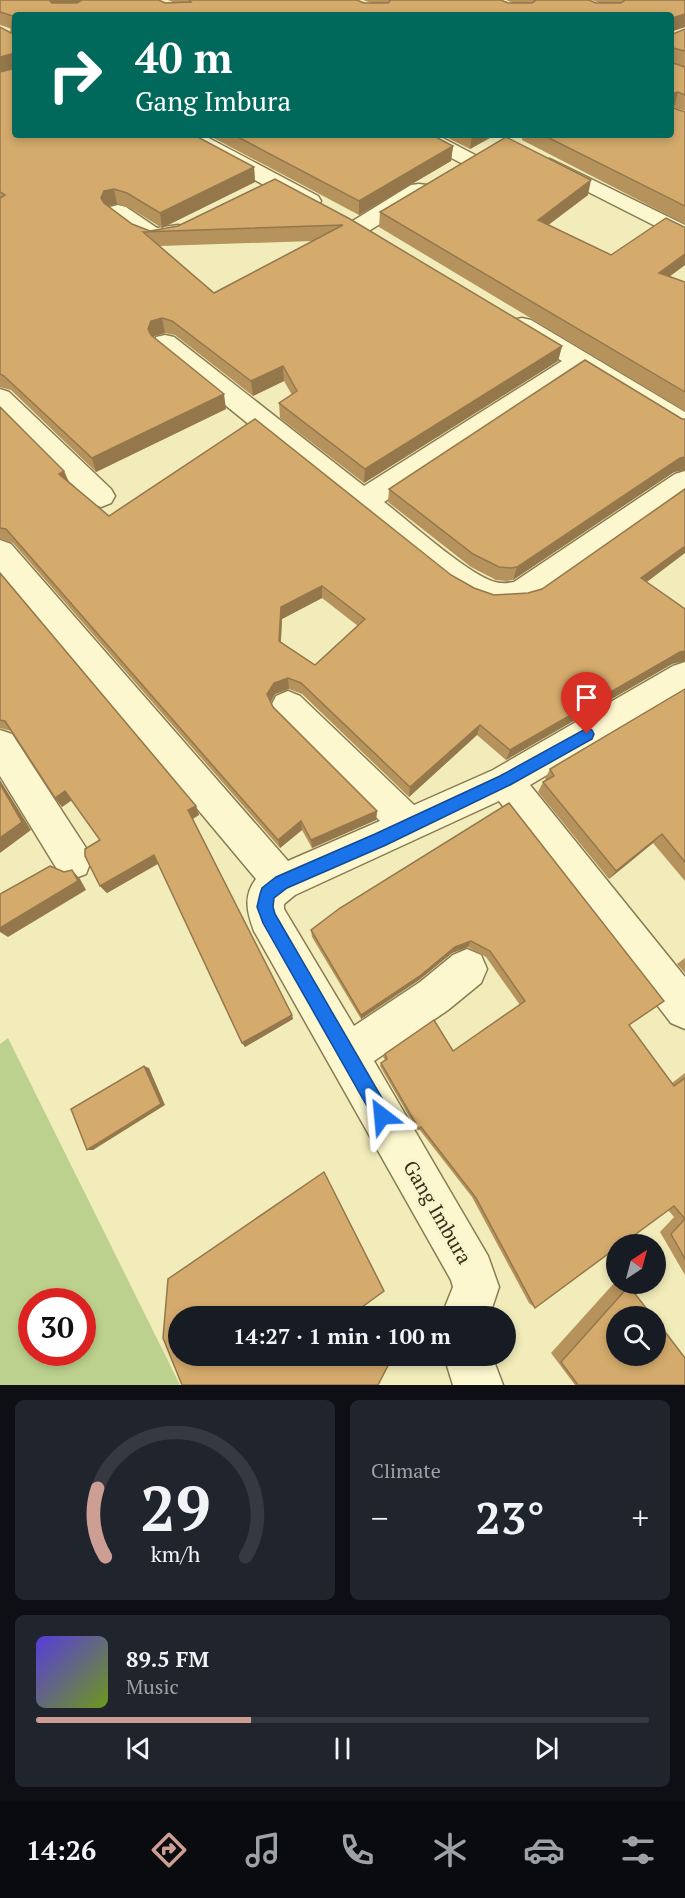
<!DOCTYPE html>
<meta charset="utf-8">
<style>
:root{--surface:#171b24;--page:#20242c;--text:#f1f3f6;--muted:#9ea1a6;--line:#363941;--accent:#cc9e94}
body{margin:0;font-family:"PT Serif",serif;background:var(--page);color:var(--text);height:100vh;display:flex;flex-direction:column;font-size:22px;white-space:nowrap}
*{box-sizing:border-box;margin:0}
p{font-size:20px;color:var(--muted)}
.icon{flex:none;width:33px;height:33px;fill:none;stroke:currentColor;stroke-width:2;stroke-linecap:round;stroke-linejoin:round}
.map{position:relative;height:1385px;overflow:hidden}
.sheet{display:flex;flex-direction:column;gap:15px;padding:15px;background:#0d0f14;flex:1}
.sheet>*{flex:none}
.top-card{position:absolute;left:12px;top:12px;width:662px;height:126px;border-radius:6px;box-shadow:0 3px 9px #0003;background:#00695c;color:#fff;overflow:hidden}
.needle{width:39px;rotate:36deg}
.controls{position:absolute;left:606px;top:1234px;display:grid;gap:12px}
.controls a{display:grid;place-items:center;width:60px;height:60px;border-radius:50%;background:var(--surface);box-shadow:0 3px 9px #0003;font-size:30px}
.speed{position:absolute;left:18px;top:1288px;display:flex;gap:12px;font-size:30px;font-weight:700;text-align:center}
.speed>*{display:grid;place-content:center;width:78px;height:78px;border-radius:50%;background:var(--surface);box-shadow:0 3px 9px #0003;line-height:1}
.speed .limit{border:9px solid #d22;background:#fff;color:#111}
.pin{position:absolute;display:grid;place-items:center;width:51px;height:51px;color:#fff;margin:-62px -26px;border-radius:50% 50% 50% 0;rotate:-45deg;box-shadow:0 0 6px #0007}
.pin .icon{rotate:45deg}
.me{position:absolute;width:66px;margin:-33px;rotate:331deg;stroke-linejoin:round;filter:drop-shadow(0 0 4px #0008)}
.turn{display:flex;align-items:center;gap:21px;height:126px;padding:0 24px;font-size:27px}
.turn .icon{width:78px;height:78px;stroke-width:2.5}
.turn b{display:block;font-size:42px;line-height:51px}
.big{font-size:45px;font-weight:700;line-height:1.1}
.sheet .card{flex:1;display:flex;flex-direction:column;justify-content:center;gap:9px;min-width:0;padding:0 21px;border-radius:9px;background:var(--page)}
.sheet .dial{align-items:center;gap:0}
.dial svg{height:156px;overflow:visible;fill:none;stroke:var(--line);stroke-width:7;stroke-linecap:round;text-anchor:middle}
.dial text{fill:var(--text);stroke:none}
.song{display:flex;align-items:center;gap:18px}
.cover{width:72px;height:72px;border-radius:9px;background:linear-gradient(135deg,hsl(250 70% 55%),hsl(80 70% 35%))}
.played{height:6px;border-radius:3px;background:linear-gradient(90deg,var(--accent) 35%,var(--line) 35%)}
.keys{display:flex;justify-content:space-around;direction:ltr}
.heat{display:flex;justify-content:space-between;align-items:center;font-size:33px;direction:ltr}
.sheet .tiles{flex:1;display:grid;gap:15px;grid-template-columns:1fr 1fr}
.card:last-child{grid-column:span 2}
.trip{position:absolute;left:168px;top:1306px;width:348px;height:60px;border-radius:30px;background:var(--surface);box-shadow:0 3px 9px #0003;font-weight:700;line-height:60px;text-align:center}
.menu{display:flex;height:96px;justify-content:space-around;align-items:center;background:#090b0e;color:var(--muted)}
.menu .icon{width:42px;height:42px}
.menu .selected{color:var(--accent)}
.menu b{font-size:27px;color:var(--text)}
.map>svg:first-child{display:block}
</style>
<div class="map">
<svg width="685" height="1385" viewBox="0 0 685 1385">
<rect width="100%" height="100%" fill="#f2ecba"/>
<path fill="#bcd18e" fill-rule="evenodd" d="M8,1038l172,347h-180v-341zM32,1302h50v51h-50z"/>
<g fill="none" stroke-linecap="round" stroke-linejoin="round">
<g stroke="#8a7b53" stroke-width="3">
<g id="minor">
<path d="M178,135h25l115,61 3,5 -3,5 -8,1 -8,-1 -121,-67z"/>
<path d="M412,135h25l40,21 3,4 -3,4 -7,2 -7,-2 -48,-25z"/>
<path d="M550,159l135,66v16l-142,-72 -3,-4 3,-4z"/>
<path d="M419,184l8,1 3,5 -3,5 -60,37 -8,2 -8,-2 -3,-5 3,-5 60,-37z"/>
<path d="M118,205l8,2 31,21 21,-3 8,2 3,5c-18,26 -68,0 -82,-20l3,-5z"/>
<path d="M522,318l9,2 154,92v21l-9,-2 -96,-58 -196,129c25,19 83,72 111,80 7,2 13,1 19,0l161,-108 10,-3v24l-149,105c-8,2 -15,6 -23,7 -30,6 -59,-19 -82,-35l-275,-223 -3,-6 3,-6 9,-2 9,2 190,149 198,-125 -49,-29 -3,-6 3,-6z"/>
<path d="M0,389l9,3 102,97 4,7 -4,7 -10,4 -10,-4 -91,-90z"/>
<path d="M0,540l11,4 277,317 92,-40 -104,-105 -5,-10 5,-10 12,-5 12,5 114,109 79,-35 180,-104 12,-4v31l-155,92 155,192v52l-14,-6 -172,-222 -204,94 -11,9v5l70,117 66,-44 33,-27 14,-6 14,6 6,14 -6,14 -33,27 -74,51 114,195 11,31 -10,30h-48l12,-30 -2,-7 -197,-349c-7,-19 -11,-35 2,-52l-256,-306z"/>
<path d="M0,730l12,4 74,114 5,13 -5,13 -13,5 -13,-5 -60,-98z"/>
<path d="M444,1356h48l11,29h-50z"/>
</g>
</g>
<use href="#minor" fill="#fcf7ce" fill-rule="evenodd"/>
</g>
<g fill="#b6935d" fill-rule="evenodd">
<path d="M0,0l165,3h10l-7,-3h189l7,3h7l-8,-3h138l7,3h5l-7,-3h83l7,3h4l-8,-3h93v27l-12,4v3l12,-5v82l-12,-4 12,5v112l-163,-84v-5h148v-120l-655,120 239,32 1,15 -93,46 -32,-20 -13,-4 -9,2 24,18 18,7 28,-5 97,-47 287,167 -4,15 -194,122 -84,-65 -1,-15 13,-8 -8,-14 -31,15 -78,-61 -10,-2 -11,3 -1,2 73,71 -130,63 -85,-82 -11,-3v-360l11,6 1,-4 -12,-4zM313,241l-99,52 -54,-47z"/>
<path d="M208,135h224l21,11 -2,15 -92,54z"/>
<path d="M442,135h53l-25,14z"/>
<path d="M588,195l-40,30 63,30 71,-29 3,1v38l-15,11 15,6v129l-306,-184 1,-15z"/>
<path d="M0,407l64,64 5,11 40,34 342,59 23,13 20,7 34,-2 119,-11 25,82 -166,96 -29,-25 -68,62 -107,-103 -13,-5 -14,5 -4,8 2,5 104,104 -1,9 -64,28 -10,-18 -22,18 -267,-305 -13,-4zM322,598l36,28 -43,39 -34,-23 1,-23z"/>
<path d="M682,419h3v51l-11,2 -161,108 -6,1 -11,-1 -25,-13 -83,-65 1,-13z"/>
<path d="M0,573l196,233 3,9 -6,4 100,200 -48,28 -87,-183 -51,29 -7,-7v-46l-28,-40 -10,7 -7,-9 -44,-67 -11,-3z"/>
<path d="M685,689v192l-32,-38 -44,36 -71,-87 5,-10 3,-1 -1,-2 5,-10z"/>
<path d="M509,803l120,222 43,58 13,-10v202l-25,-43 14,-15 -6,-7 -133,98 -6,-5 -57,-106 -53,-68 -2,1 -37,-64 1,-3 4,-3 -2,-3 2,-3 68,-3 67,-46 -34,-48 -18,-10 -16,6 -33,27 -58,39 -49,-82 -1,-7z"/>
<path d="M685,958v15l-8,-9z"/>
<path d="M616,1281v3h8l5,2 56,99h-110l-24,-32z"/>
</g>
<g fill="#94784c">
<path d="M51,0h31v1l-24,8 -8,-8z"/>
<path d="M685,14v13l-15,5 2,-14z"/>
<path d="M12,54l3,15 -15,3v-15z"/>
<path d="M678,92l-4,15 -4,1 4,-15z"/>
<path d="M472,135h23l-25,14z"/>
<path d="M453,146l-2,15 -92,54v-14z"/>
<path d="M254,167l1,15 -93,46 -2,-15z"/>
<path d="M591,180l-3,15 -53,40 3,-15z"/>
<path d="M114,189l3,15 -9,2 -3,7 -4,-15 3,-7z"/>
<path d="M685,254v11l-31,23 5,-15z"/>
<path d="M162,318l3,15 -11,3 -3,8 -3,-15 3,-8z"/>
<path d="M562,346l-4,15 -194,122 1,-14z"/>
<path d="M283,366l1,15 -31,15 -2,-15z"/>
<path d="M224,394l2,15 -130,63 -4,-14z"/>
<path d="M685,457v13l-11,2 -161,108 4,-13 163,-109z"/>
<path d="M64,471l6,14 -11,-11z"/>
<path d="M685,546v7l-50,38 6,-13z"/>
<path d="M322,586v12l-40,21 -2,33 -1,-11 2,-34z"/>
<path d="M685,651v10l-13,3 -166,96 4,-10 170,-98z"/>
<path d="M288,678l1,11 -14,5 -6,11 -2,-11 7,-11z"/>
<path d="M480,725l-3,10 -68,62 1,-10z"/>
<path d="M0,780l31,50 -31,23z"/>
<path d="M65,791l7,9 -10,7 -7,-9z"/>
<path d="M196,806l3,9 -7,4 -4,-9z"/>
<path d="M377,811l-1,9 -64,28 -1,-8z"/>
<path d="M301,821l1,9 -22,18 -2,-8z"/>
<path d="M662,834l-9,9 -44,36 7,-8z"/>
<path d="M154,855l5,8 -52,30 -7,-7z"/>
<path d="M72,870l8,9 6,11 -78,47 -8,-5v-4z"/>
<path d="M471,941l-3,6 -16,6 -33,27 -58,39v-4l94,-68z"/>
<path d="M292,1015l1,4 -48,28 -3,-4z"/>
<path d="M144,1066l5,2 16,37 -72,45h-6z"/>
<path d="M324,1172l58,114 2,5z"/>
<path d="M353,1308l14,9h-7l-6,-4z"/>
</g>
<g fill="#d4ab6c" stroke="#94784c" stroke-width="1.5" fill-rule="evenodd">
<path d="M0,0h51l-1,1 2,2h25l5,-3h77l6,3 26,-1 -2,-2h168l7,3h24l2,-2 -1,-1h112l7,3h24l3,-2 -1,-1h55l7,3h25l3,-2 -1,-1h62v14l-13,4 1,16 12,-5v22l-12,-3v15l12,4v28l-7,-3 -4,1 -1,15 12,4v94l-142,-71h127v-120h-655v120h179l60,32 -94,46 -33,-20 -13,-4 -10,2 -3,7 3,5 28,21 18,7 28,-5 97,-47 75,40 212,127 -197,123 -86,-66 18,-12 -14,-25 -32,15 -79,-60 -10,-3 -11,3 -3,8 3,6 73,59 -132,64 -88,-82 -4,-2v-176l5,-3 -5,-3v-120l12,-3v-15l-12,3v-30l11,6 2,-17 -13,-4zM343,225l-129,68 -71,-61z"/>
<path d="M234,135h198l21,11 -94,55z"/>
<path d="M506,137l85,43 -53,40 73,35 55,-37 16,8 3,1v27l-26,19 26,9v110l-305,-180z"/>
<path d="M585,360l97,59h3v38l-5,1 -163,109 -6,1 -12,-1 -26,-13 -84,-65z"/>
<path d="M0,407l64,64 -5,3 50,42 146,-97 196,156 23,13 20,7 34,-2 14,-4 143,-100v57l-44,32 44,31v42l-5,1 -170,98 -30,-25 -70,62 -109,-104 -13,-5 -14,5 -7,11 6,13 104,104 -66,29 -10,-19 -23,19 -272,-311 -6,-1zM322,586l43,33 -50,46 -36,-24 2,-34z"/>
<path d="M0,573l196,233 -8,4 104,205 -50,28 -88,-188 -54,31 -15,-30v-7l15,-9 -35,-49 -10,7 -50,-77 -5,-1z"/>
<path d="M685,689v173l-23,-28 -46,37 -73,-89 11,-6 -4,-7z"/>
<path d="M0,784l22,38 -22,16z"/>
<path d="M509,803l155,198 -35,24 45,61 11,-8v181l-14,-25 14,-15 -11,-13 -53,39h-5v3l-81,60 -59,-110 -55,-71 -2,2 -38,-66 6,-4 -2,-5 49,-34 19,31 72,-50 -35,-50 -19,-10 -16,6 -34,28 -60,40 -50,-85 29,-22z"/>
<path d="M50,866l14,6 8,-2 6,11 -78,47v-34z"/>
<path d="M144,1066l17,38 -74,46 -16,-41z"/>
<path d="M324,1172l60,119 -30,22 6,4h-182v39h215l-15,29h-196l-19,-47 5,-59z"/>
<path d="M629,1286l24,31h-37v39h40v-36l29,38v27h-107l-17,-23z"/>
</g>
<path fill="#1a73e8" stroke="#114b97" stroke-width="1.5" d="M587,728l5,2 2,4 -2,5 -82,46 -124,60 -99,43 -13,10 -1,9 2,7 114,196 2,6 -2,6 -7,3 -6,-3 -113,-199 -6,-16 3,-13 2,-6 14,-11 99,-43 125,-58z"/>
<g text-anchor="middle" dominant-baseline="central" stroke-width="6" stroke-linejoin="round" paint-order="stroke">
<g font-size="20" fill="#382e1a" stroke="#f9f4cb">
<text transform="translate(438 1212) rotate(60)">Gang Imbura</text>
</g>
</g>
</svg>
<div class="controls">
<a><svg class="needle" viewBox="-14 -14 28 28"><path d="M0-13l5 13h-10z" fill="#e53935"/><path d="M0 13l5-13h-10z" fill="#9ea1a6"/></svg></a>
<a><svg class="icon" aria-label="search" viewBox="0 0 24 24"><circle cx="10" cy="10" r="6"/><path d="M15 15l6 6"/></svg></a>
</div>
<div class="speed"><div class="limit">30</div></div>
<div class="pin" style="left:587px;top:734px;background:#d93025"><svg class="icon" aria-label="arrive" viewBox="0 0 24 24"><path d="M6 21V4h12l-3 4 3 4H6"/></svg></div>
<svg class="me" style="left:382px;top:1116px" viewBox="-20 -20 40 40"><path d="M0-17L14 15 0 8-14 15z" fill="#1a73e8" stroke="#fff" stroke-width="4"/></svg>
<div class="trip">14:27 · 1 min · 100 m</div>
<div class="top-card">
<div class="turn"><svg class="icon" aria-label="right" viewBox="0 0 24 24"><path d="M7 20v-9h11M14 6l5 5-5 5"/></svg><div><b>40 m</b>Gang Imbura</div></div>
</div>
</div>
<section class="sheet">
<div class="tiles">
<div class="card dial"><svg viewBox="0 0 100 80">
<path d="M14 69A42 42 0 1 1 86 69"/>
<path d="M14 69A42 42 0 0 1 10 34" stroke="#cc9e94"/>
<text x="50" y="56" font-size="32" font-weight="700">29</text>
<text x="50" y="72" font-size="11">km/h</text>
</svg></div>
<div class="card"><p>Climate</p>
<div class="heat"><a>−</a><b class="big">23°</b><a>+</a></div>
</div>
<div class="card">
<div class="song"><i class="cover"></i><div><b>89.5 FM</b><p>Music</p></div></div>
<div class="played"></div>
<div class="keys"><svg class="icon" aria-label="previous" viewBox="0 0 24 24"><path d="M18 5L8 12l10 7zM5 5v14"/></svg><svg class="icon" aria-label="pause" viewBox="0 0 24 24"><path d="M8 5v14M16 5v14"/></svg><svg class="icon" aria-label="next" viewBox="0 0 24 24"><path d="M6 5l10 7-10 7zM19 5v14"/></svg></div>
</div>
</div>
</section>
<nav class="menu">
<b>14:26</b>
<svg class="icon selected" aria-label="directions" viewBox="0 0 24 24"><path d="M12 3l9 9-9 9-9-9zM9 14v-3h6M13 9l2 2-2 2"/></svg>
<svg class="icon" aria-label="music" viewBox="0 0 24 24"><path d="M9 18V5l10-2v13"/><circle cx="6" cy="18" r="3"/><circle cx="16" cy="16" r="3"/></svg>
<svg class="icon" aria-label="phone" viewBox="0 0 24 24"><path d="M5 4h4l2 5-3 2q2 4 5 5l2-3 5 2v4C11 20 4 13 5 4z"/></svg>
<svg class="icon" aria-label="climate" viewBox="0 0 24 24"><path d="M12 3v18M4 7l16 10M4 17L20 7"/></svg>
<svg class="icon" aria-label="car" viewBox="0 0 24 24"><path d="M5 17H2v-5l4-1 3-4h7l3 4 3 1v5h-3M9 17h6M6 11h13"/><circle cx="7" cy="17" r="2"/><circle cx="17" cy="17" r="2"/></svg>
<svg class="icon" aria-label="filters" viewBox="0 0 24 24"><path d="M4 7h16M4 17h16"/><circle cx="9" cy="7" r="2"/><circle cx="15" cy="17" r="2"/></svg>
</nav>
